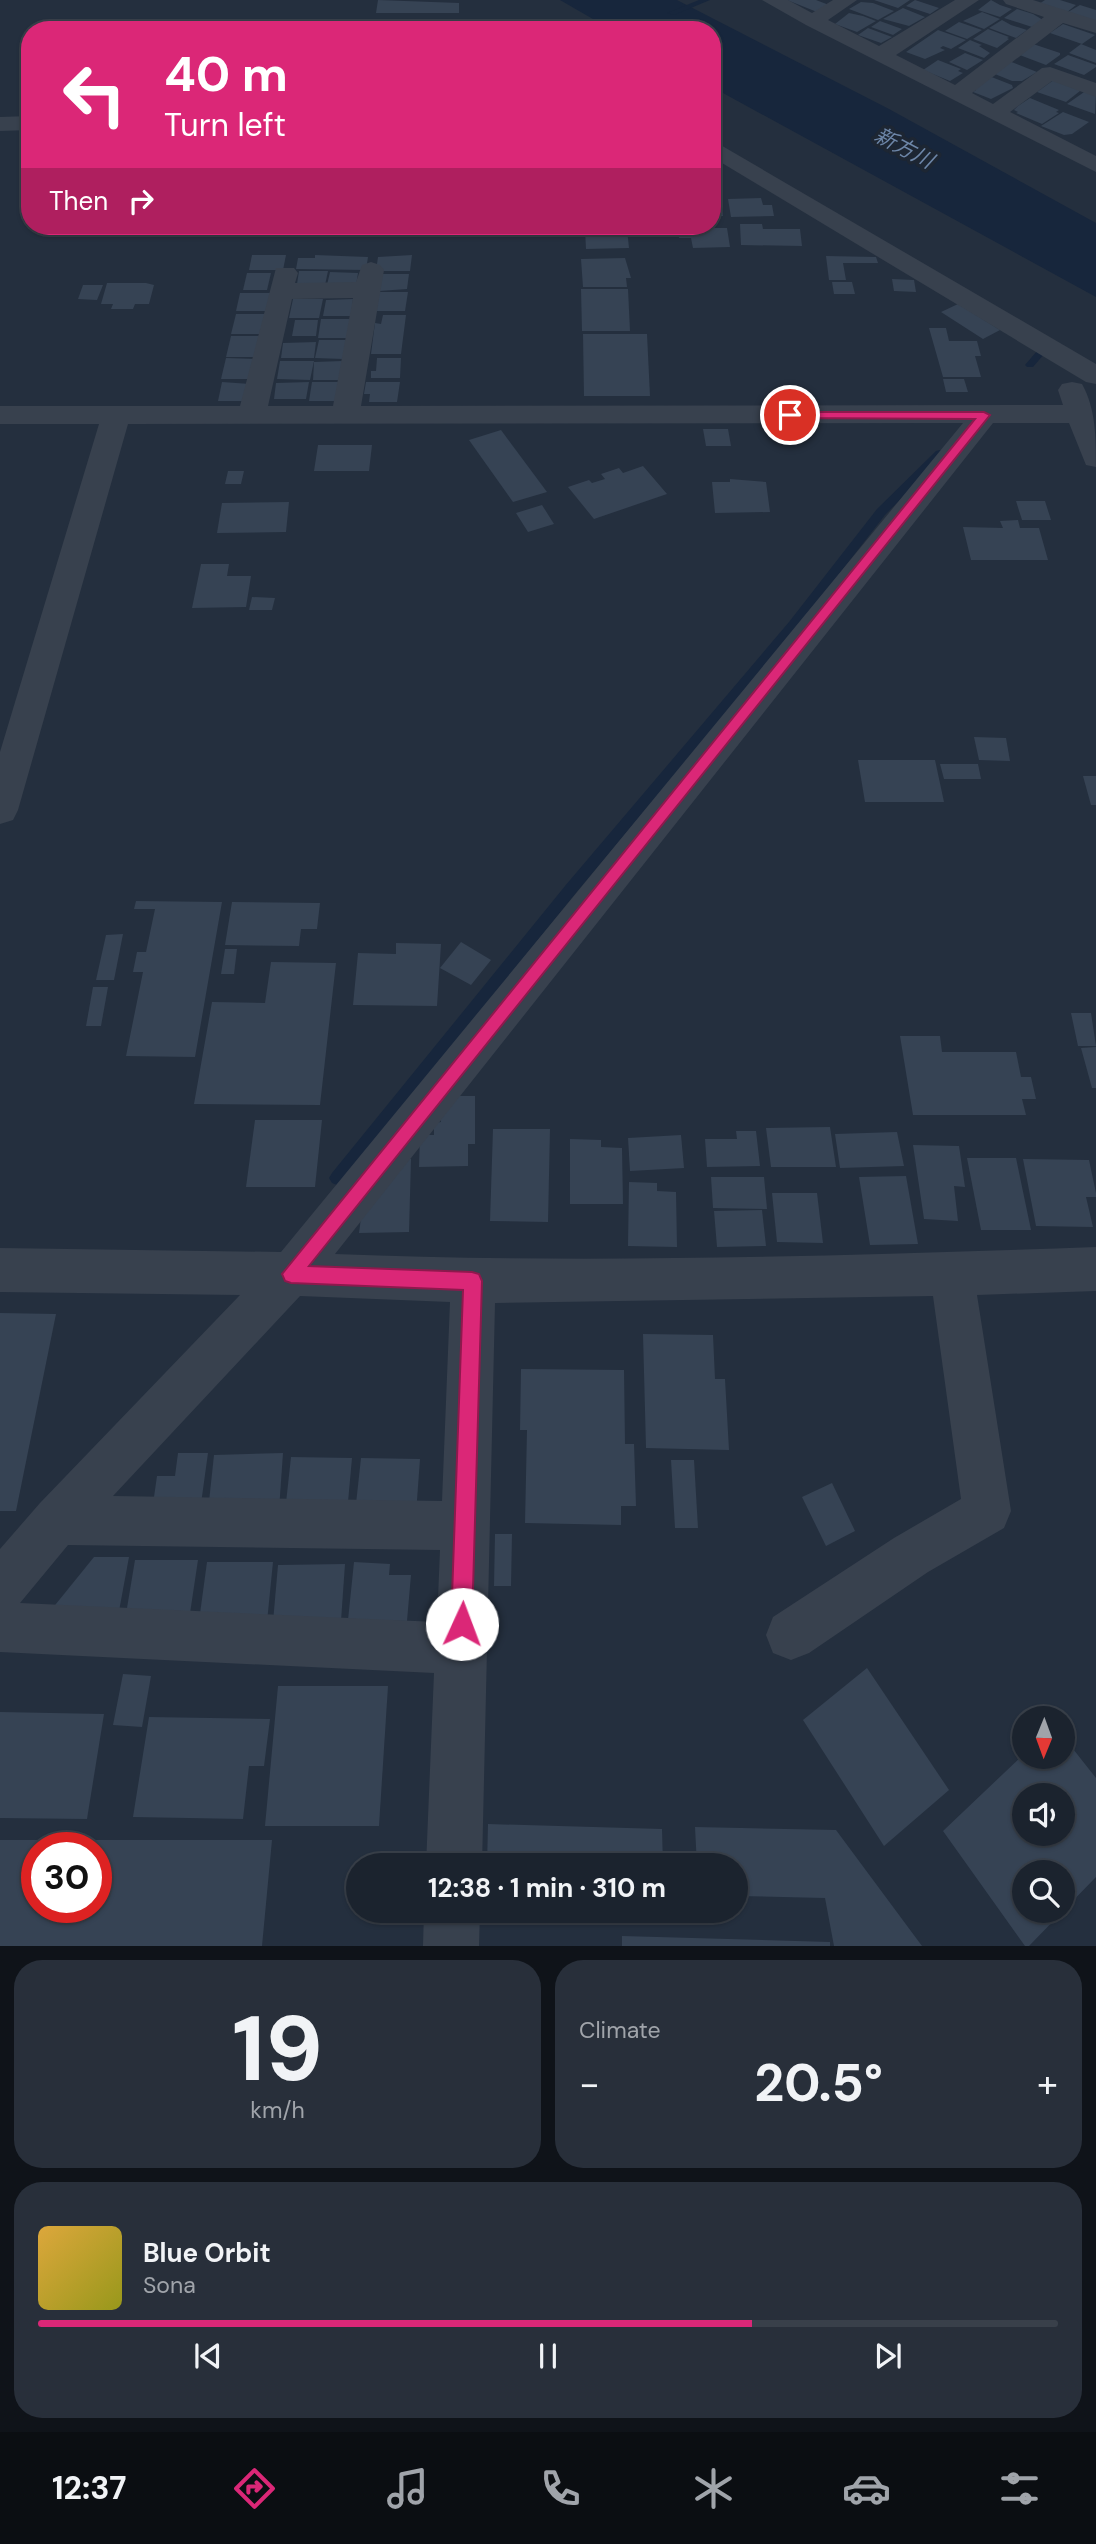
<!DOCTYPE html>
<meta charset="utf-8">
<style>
:root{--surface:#1b232e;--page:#282f3a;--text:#f1f3f6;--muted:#a0a4aa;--line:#39404a;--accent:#db2777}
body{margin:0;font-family:"DM Sans","Noto Sans JP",sans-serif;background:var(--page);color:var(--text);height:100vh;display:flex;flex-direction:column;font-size:26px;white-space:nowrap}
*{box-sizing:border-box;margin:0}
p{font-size:23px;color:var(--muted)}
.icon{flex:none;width:38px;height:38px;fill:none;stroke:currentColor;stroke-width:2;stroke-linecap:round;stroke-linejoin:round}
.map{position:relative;height:1946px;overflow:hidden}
.panel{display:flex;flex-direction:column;gap:14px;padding:14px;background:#0f1319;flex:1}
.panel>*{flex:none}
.guide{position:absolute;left:21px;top:21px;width:700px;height:214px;border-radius:28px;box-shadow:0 2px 5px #0004,0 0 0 2px var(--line);background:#db2777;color:#fff;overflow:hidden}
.needle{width:46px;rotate:181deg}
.tools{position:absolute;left:1012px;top:1706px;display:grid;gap:14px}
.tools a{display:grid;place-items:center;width:63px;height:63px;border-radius:50%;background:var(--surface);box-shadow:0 2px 5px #0004,0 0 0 2px var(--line);font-size:35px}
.speed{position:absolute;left:21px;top:1832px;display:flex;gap:14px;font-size:35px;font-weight:700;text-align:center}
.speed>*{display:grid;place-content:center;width:91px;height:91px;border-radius:50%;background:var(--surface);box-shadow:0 2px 5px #0004,0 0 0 2px var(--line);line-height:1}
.speed .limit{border:10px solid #d22;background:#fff;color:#111}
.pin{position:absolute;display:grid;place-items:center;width:60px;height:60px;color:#fff;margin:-30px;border:4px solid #fff;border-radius:50%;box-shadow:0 2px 7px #0007}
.me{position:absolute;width:77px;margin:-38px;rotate:2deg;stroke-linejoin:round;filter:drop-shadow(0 0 5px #0008)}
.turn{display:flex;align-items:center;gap:24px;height:147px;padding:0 28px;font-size:32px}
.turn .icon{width:91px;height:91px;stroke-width:2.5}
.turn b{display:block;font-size:49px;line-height:60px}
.then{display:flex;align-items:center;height:66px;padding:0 28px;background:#0003;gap:14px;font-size:26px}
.big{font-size:52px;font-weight:700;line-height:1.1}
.panel .card{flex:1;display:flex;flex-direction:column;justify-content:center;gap:10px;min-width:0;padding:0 24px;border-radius:28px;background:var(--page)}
.panel .dial{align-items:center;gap:0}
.dial b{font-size:91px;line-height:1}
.song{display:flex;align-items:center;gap:21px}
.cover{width:84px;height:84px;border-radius:10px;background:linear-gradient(135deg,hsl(40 70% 55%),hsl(60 70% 35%))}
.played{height:7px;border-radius:4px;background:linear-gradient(90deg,var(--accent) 70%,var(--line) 70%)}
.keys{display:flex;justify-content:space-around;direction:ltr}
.heat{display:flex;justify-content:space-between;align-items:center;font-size:38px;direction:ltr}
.panel .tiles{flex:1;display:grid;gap:14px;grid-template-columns:1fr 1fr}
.card:last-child{grid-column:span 2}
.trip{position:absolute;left:346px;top:1853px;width:402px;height:70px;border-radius:35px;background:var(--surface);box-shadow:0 2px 5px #0004,0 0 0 2px var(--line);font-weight:700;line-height:70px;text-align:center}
.menu{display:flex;height:112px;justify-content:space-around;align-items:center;background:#0b0e12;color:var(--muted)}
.menu .icon{width:49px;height:49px}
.menu .on{color:var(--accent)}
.menu b{font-size:32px;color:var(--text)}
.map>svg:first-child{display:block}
</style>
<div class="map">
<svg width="1096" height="1946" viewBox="0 0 1096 1946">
<rect width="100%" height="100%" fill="#242f3e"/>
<path fill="#17263c" d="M560,0h117l212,109 207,114v74l-384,-210v-57h-100z"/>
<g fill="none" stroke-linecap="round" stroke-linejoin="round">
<g fill="#17263c" fill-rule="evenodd">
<path d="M699,0h11l-36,15 -7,-2z"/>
<path d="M1037,351l8,2 -12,14h-6l-2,-2z"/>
<path d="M940,450l4,1v4l-59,60 -88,113 -222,266 -233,289 -5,2 -5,-2 -3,-5 3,-5 233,-287 224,-264 88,-113 59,-58z"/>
</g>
</g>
<g fill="#364354" fill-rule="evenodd">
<path d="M378,0l81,3v10h-83z"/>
<path d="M787,0h29l13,5 -12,7z"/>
<path d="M874,0h36l-12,8z"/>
<path d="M915,0l24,8 -9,6 -24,-8z"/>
<path d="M991,0l9,5 12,4 -12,8 -22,-7z"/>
<path d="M1045,0h15l16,5 -10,8 -27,-9z"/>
<path d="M861,2l12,1 21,8 -16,9 -29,-11z"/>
<path d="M1080,5l16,5v12l-28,-10z"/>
<path d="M903,8l22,9 -16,9 -26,-7z"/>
<path d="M1017,9l16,5 10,6 -11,7 -28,-9z"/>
<path d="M982,12l18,7 -16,10 -21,-8z"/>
<path d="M849,13l14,3 13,5 -19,11 -22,-8z"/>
<path d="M1002,20l9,5 16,5 -11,8 -27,-10z"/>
<path d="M880,21l22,8 -9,6 -22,-8z"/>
<path d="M959,22l23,8 -15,9 -22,-8z"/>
<path d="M1063,24l32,11 -13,9 -32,-11z"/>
<path d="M868,28l24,9 -11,6 -23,-8z"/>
<path d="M988,29l21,8 -2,1 2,1 -12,9 -24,-9z"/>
<path d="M938,30l28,10 -15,9 -8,-3 -3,2 5,2 -20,9 -19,-7z"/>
<path d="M970,40l12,5 -3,1 11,7 -6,5 -26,-10z"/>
<path d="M1033,44l27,9v2l-14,10 -29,-11z"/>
<path d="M1081,44l15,6v13l-27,-10z"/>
<path d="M965,53l18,7 -16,10 -18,-8z"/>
<path d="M1068,55l28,10v2l-12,8 -30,-11z"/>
<path d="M938,60l23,9 -3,2 5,2 -13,8 -27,-11z"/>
<path d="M1009,61l28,11 -15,9h-10l-22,-9z"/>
<path d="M989,76l23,9 1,3 -22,11 -18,-7 3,-2 -5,-2z"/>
<path d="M1055,79l30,8 -19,15 -29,-10z"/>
<path d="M1087,90l9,4 -1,20 -28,-10z"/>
<path d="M1030,98l29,12 -3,2 3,1 -17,11 -26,-11 2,-1 -4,-2 4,-4z"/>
<path d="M1063,112l26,10 -17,12 -8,1 -23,-9z"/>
<path d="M761,198l2,7h9l2,11 -43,1 -3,-18z"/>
<path d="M712,200h9l2,16h-11z"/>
<path d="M740,224h22l1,5h37l2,17 -61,-1z"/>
<path d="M678,228h49l3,19 -37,1 -2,-10h-12z"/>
<path d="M627,229l2,19 -43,1 -1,-19z"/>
<path d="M252,255h34l-3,15h-34z"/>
<path d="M315,255l53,2 -2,13 -70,-1 2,-11h17z"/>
<path d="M412,255l-2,16h-34l2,-14z"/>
<path d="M826,256l50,1 2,6h-35l3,17h-17z"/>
<path d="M625,258l6,20h-5l1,9h-44l-2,-28z"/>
<path d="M299,271h29l-3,14 -28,-1z"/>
<path d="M330,272l28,1 -2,13 -29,-1z"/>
<path d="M247,273h24l-4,17h-24z"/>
<path d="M381,274h28l-2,15 -28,2z"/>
<path d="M892,279l22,1 2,12 -22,-1z"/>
<path d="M832,282h20l3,12h-21z"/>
<path d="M107,283h39l8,2 -5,19h-14l-2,5h-22l2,-5h-12z"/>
<path d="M83,285h20l-6,15 -19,-1z"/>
<path d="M581,289h47l2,42h-48z"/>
<path d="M378,292h30l-3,19h-29z"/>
<path d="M240,293h31l-4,18h-31z"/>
<path d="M293,299h30l-4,19h-30z"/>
<path d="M353,299l-2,17h-28l3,-16z"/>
<path d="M958,304l42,26 -17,9 -42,-27z"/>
<path d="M236,314h29l-4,20h-30z"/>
<path d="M383,315h23l-5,39h-30l4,-31 6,1z"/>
<path d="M321,319h29l-3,19h-29z"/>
<path d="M295,320h23l-2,16h-24z"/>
<path d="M929,328h17l3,13h28l4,15h-6l6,21h-38z"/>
<path d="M583,334h64l3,62h-66z"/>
<path d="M231,336h30l-4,21h-31z"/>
<path d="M319,340h27l-3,19 -28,-1z"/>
<path d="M316,342l-2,16h-33l2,-15z"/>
<path d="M226,358l31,1 -5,20h-31z"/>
<path d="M377,358h24l-1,20h-29v-7h5z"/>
<path d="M280,361h34l-4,19 -33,-1z"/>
<path d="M342,361l-2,19h-27l1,-18z"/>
<path d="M943,379h21l4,13h-22z"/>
<path d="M222,382l28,2 -4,17h-28z"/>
<path d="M309,382l-3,17h-32l2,-16z"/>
<path d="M312,382h31l-3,19h-31z"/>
<path d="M366,382h34l-3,20h-28l1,-8h-6z"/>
<path d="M703,429h25l3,17h-25z"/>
<path d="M501,430l46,62 -34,10 -44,-62z"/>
<path d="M318,445h54l-3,26h-55z"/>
<path d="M643,466l24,28 -73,25 -26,-32 21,-7 3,3 13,-4 -4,-5 18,-6 4,5z"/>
<path d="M228,471h16l-3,13h-16z"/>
<path d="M730,479l36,3 4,30 -55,1 -3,-31h18z"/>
<path d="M1016,501h29l6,19h-29z"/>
<path d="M289,502l-3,30 -69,1 5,-30z"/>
<path d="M542,505l12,19 -26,8 -12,-19z"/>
<path d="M1018,520l2,8h19l9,32h-77l-8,-33 40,1 -3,-7z"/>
<path d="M201,564h28l-2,12h24l-5,31 -54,1z"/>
<path d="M252,597l23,1 -3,12h-23z"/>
<path d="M974,737l32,1 4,23 -31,-1z"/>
<path d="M858,760h77l9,42h-79z"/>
<path d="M940,764h38l3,15h-37z"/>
<path d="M1083,776h13v29h-5z"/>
<path d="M136,901l86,1 -27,155 -69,-1 17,-84h-10l4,-20h9l9,-43h-21z"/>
<path d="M232,902l88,1 -3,26h-16l-2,17 -74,-1z"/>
<path d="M123,934l-9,46h-18l10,-45z"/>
<path d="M461,942l30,18 -20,25 -31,-17z"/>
<path d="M396,943l45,1 -4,62 -84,-1 5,-52 38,1z"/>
<path d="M225,949h12l-3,25h-13z"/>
<path d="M271,962l65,1 -16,142 -126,-1 18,-102 53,1z"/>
<path d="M93,987h15l-7,39h-15z"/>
<path d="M1071,1013h20l5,33h-18z"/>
<path d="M900,1036h40l2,16h74l5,25h10l5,22h-14l4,16h-113z"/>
<path d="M1096,1047v41h-4l-11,-40z"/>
<path d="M451,1096h24v48h-7v22l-49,1 1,-32h14v-12l7,-1v-16z"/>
<path d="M255,1120h67l-7,67h-69z"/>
<path d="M830,1127l6,40h-65l-5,-39z"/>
<path d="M493,1129h57l-2,93 -58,-1z"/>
<path d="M736,1131h20l4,35 -53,1 -2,-28h32z"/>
<path d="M897,1132l7,34 -64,2 -5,-34z"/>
<path d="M681,1135l3,33 -54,3 -2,-33z"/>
<path d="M570,1139l31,1v7l21,1 1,56h-53z"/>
<path d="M913,1145l46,1 6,41 -11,-1 4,35 -34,-2z"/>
<path d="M967,1158h49l15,72h-50z"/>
<path d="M400,1159h11l-2,73 -50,1 4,-30z"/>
<path d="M1023,1159l66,1 7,33v4h-10l7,30 -57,-1z"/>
<path d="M906,1176l12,68 -48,1 -11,-68z"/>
<path d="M711,1177h53l3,32 -54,-1z"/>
<path d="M629,1182l28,1v8l19,1 1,55 -49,-1z"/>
<path d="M772,1193h45l6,50 -46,-1z"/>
<path d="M762,1210l4,36 -49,1 -3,-36z"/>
<path d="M0,1313l56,1 -40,197h-16z"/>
<path d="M643,1334l70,1 2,44h10l4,71 -83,-2z"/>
<path d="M521,1369l103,1 1,74h9l2,62h-15v19l-96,-2 2,-93h-7z"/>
<path d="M178,1453h30l-8,58h-48l5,-35h18z"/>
<path d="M283,1453l-4,57 -71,1 6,-56z"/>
<path d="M291,1457l61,1 -5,55 -62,-1z"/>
<path d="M361,1458l59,1 -4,55 -61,-1z"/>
<path d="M671,1460h23l4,68h-23z"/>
<path d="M832,1483l23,48 -29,15 -24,-49z"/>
<path d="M495,1534h17l-1,52h-17z"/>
<path d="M94,1557h35l-12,65 -74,-2z"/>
<path d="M135,1560h63l-9,60h-64z"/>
<path d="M207,1562h66l-6,60 -68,-1z"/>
<path d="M354,1562l36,2 -1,11h22l-4,46 -59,-1z"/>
<path d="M345,1564l-4,57 -68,1 5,-57z"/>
<path d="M867,1668l82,122 -65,56 -81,-126z"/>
<path d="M123,1674l28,2 -9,51 -29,-2z"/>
<path d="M278,1686h110l-9,140h-114z"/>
<path d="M0,1712l104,2 -17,105 -87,-1z"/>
<path d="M149,1717l121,2 -6,47h-15l-6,53 -110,-2z"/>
<path d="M1062,1735l34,43v99l-67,69h-4l-82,-115 81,-77v3h38zM1024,1796h38v38h-38zM1024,1872h38v39h-38z"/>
<path d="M488,1824l174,5 1,37h-176z"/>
<path d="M695,1827l141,3 86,116h-88l-9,-48 -88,-2v-30h-40z"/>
<path d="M0,1840h272l-10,106h-262zM37,1848h59v60h-59z"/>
<path d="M622,1936l208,6v4h-208z"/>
</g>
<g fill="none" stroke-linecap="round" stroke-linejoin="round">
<g fill="#38414e" fill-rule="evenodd">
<path d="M762,0h26l24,13 21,-13h24l-29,20 51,26 76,-46h24l-83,55 59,30 89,-68 -38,-13 -3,-4h30l63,20v13l-33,-10 -91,70 21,11 49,-36 8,-1 46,16v14l-44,-16 -42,31 86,44v16l-290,-147z"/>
<path d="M30,116v14l-30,1v-14z"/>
<path d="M712,140l384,224v20l-10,-2 -374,-225z"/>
<path d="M371,262l9,3 4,5 -23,136 702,-1 -5,-15 4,-6 10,-2 10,2c14,25 14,54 14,83l-10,-2 -17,-42h-76l-658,831c253,10 508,2 761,-7v44l-119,4 34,216 -7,17 -76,44 -119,81 -18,7 -18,-7 -7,-18 7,-18 121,-79 67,-39 -28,-203 -438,7 -13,563h-56l8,-193 -434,-21v-103l40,-46 200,-208 -240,-3v-44l281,4 682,-829 -835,1 -110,386 -5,10 -13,4v-72l99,-328h-99v-18h240l36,-138h18l4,5 -3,10 61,-1 6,-17zM353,298l-20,108h-65l24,-107zM300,1296l150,6 -8,199 -329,-5zM68,1545l372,5 -3,72 -417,-19z"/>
<path d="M424,1911h56l-1,35h-56z"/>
</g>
</g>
<path fill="#db2777" stroke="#8e194d" stroke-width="2" d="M790,412h194l6,3 -681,851 163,6 7,2 3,7 -10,343 -3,8 -7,3 -8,-3 -3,-8 12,-334 -172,-7 -6,-2 -3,-7 693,-855 -189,-1v-5z"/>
<g text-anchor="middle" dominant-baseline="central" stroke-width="7" stroke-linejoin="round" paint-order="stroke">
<g font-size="21" font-style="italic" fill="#6d86a8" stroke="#1d2633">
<text transform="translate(904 148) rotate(28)">新方川</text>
</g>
</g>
</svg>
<div class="tools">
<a><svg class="needle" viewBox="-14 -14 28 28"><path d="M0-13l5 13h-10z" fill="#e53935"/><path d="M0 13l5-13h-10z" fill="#a0a4aa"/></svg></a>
<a><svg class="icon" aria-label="sound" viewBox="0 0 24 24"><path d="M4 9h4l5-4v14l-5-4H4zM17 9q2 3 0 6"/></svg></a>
<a><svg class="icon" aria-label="search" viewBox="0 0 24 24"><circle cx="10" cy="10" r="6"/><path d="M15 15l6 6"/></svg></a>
</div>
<div class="speed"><div class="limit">30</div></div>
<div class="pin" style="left:790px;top:415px;background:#d93025"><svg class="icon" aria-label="arrive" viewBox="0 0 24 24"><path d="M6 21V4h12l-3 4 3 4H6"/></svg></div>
<svg class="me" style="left:462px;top:1624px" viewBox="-20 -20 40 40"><circle r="19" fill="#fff"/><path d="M0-13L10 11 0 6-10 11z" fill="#db2777"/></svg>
<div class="trip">12:38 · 1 min · 310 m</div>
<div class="guide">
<div class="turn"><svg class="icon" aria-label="left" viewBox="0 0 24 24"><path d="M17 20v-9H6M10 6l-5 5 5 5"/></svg><div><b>40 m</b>Turn left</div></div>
<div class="then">Then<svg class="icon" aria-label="right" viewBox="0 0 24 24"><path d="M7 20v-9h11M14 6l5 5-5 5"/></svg></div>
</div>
</div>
<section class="panel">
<div class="tiles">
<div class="card dial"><b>19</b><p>km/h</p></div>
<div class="card"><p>Climate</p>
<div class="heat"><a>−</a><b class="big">20.5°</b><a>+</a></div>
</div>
<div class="card">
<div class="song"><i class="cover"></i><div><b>Blue Orbit</b><p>Sona</p></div></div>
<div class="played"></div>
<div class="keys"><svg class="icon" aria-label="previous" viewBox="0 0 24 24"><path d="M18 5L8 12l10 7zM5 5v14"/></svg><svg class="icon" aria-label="pause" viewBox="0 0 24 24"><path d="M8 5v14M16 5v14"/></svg><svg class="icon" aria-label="next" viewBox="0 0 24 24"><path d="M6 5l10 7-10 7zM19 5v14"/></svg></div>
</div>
</div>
</section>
<nav class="menu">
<b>12:37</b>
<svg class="icon on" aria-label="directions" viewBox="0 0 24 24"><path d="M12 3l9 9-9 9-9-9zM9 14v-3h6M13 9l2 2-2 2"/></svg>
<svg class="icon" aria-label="music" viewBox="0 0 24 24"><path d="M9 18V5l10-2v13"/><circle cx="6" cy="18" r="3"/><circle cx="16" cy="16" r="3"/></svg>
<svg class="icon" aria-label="phone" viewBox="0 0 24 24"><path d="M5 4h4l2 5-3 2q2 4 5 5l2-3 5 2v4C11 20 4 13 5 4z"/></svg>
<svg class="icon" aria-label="climate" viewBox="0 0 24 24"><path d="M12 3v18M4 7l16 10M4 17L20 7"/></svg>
<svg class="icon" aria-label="car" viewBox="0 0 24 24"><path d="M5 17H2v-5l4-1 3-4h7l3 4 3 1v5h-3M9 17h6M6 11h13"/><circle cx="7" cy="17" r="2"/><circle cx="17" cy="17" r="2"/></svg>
<svg class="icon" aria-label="filters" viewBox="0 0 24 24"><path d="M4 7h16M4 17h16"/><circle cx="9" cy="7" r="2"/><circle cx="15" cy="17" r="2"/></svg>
</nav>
